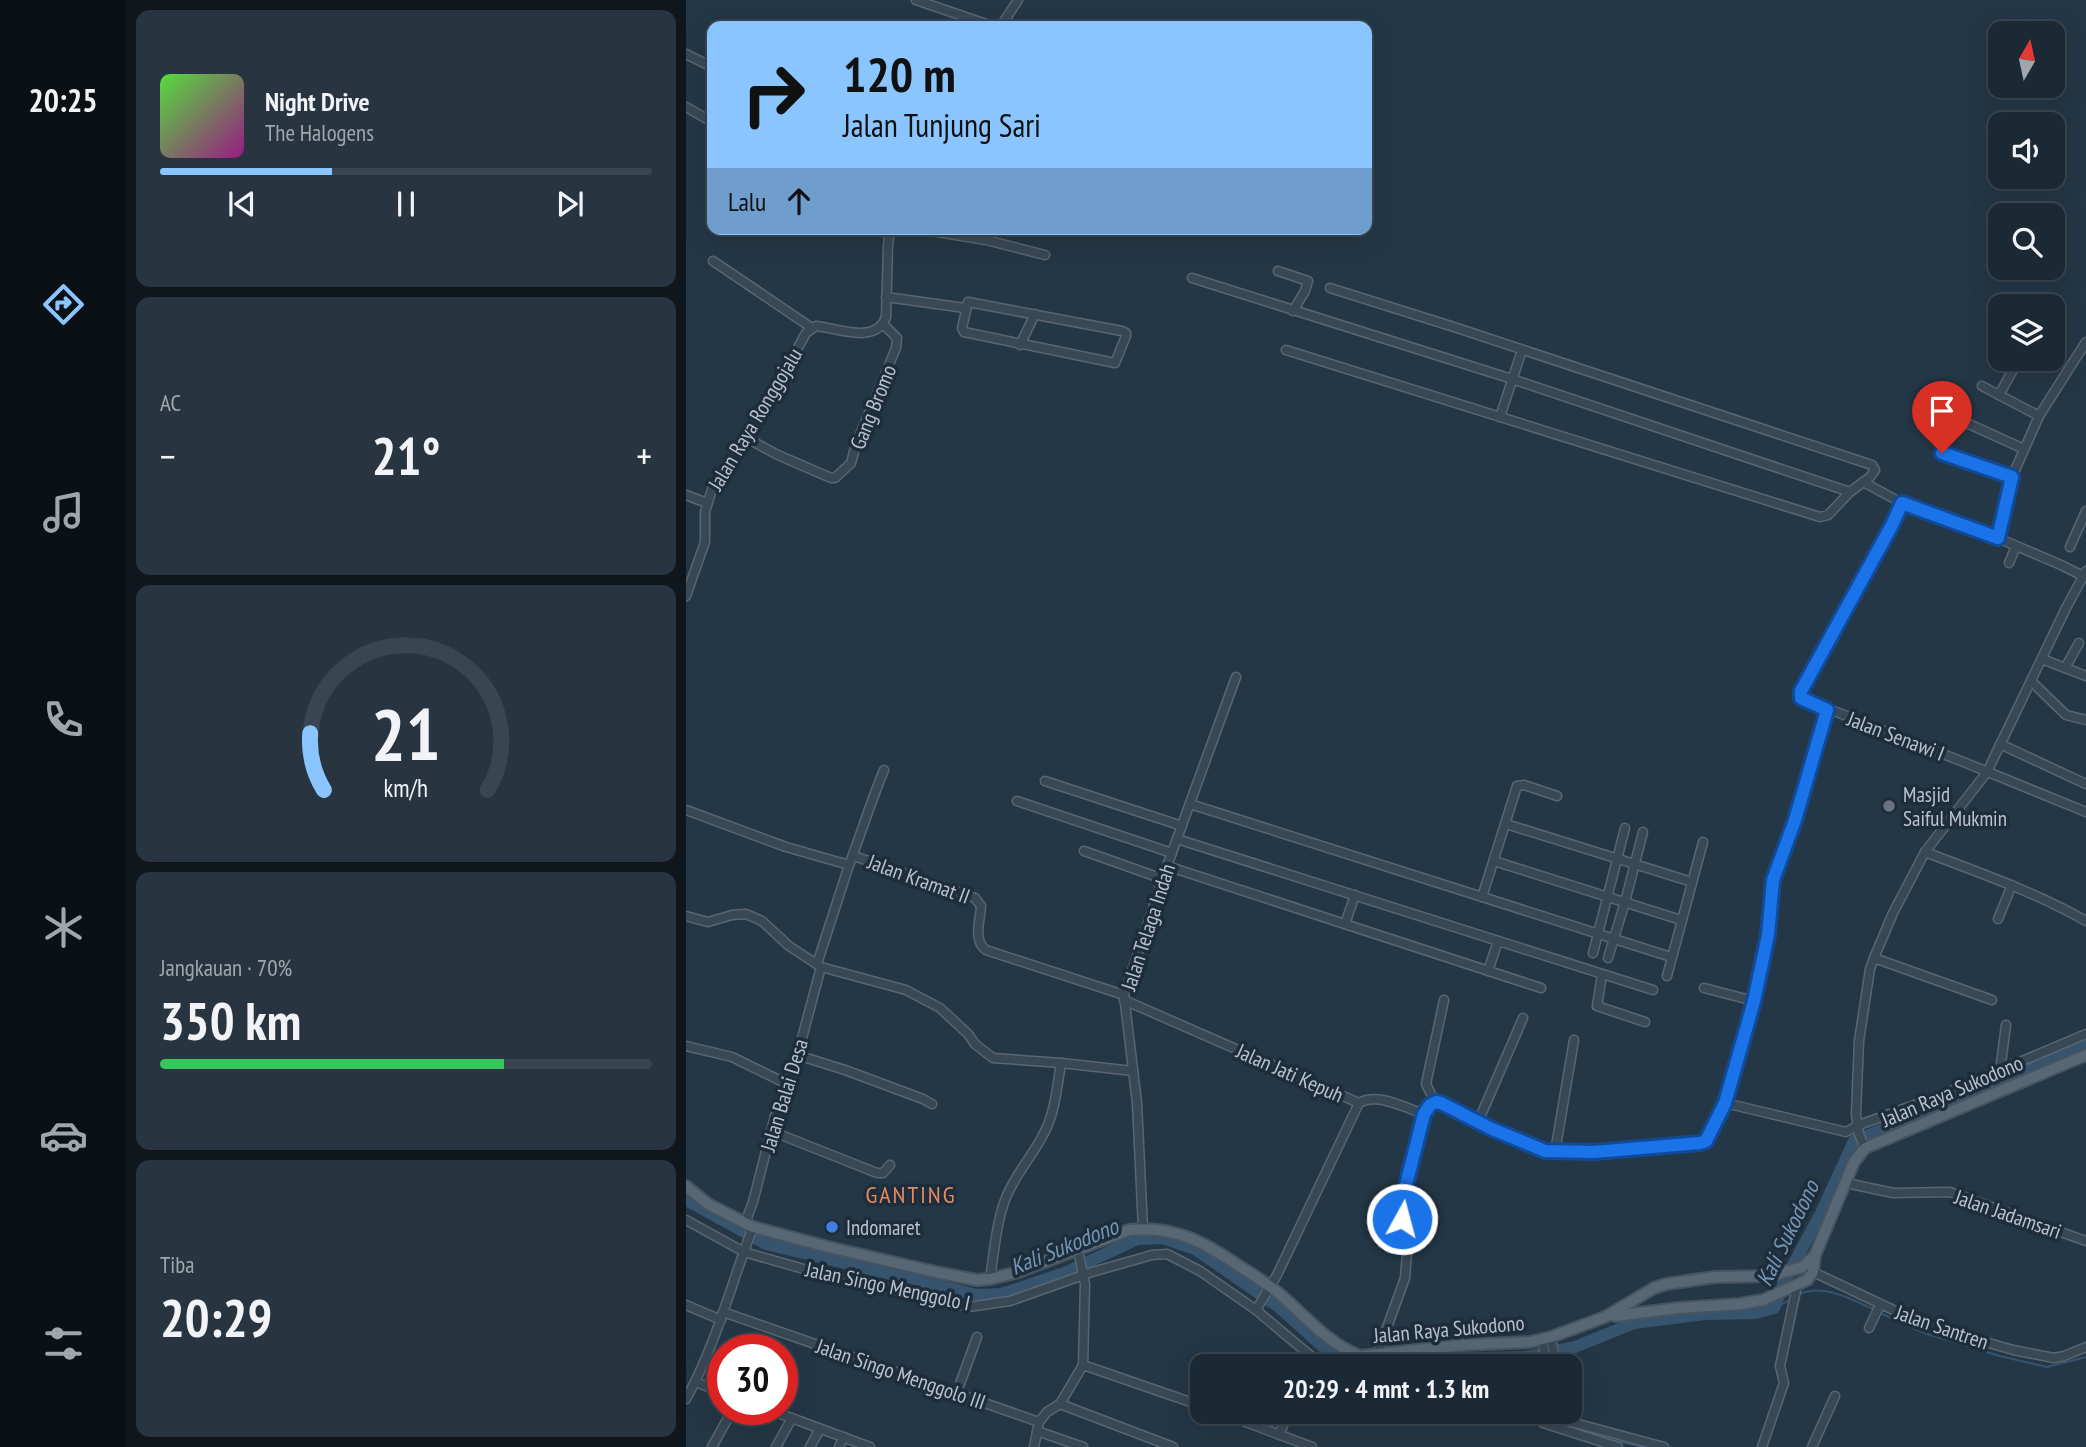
<!DOCTYPE html>
<html lang="id">
<meta charset="utf-8">
<style>
:root{--surface:#1b2934;--page:#283540;--text:#f1f3f6;--muted:#a0a6ac;--line:#39454f;--accent:#8bc5ff}
body{margin:0;font-family:"PT Sans Narrow",sans-serif;background:var(--page);color:var(--text);height:100vh;display:flex;flex-direction:column;font-size:26px;white-space:nowrap}
*{box-sizing:border-box;margin:0}
p{font-size:23px;color:var(--muted)}
.icon{flex:none;width:38px;height:38px;fill:none;stroke:currentColor;stroke-width:2;stroke-linecap:round;stroke-linejoin:round}
.map{position:relative;flex:1;overflow:hidden}
.details{display:flex;flex-direction:column;gap:10px;padding:10px;background:#0f171d;width:560px}
.details>*{flex:none}
.top-card{position:absolute;left:21px;top:21px;width:665px;height:214px;border-radius:14px;box-shadow:0 7px 28px #0002,0 0 0 2px var(--line);background:#8bc5ff;color:#111;overflow:hidden}
.needle{width:46px;rotate:9deg}
.controls{position:absolute;left:1302px;top:21px;display:grid;gap:14px}
.controls a{display:grid;place-items:center;width:77px;height:77px;border-radius:14px;background:var(--surface);box-shadow:0 7px 28px #0002,0 0 0 2px var(--line);font-size:35px}
.speed{position:absolute;left:21px;top:1334px;display:flex;gap:14px;font-size:35px;font-weight:700;text-align:center}
.speed>*{display:grid;place-content:center;width:91px;height:91px;border-radius:50%;background:var(--surface);box-shadow:0 7px 28px #0002,0 0 0 2px var(--line);line-height:1}
.speed .limit{border:10px solid #d22;background:#fff;color:#111}
.pin{position:absolute;display:grid;place-items:center;width:60px;height:60px;color:#fff;margin:-72px -30px;border-radius:50% 50% 50% 0;rotate:-45deg;box-shadow:0 0 7px #0007}
.pin .icon{rotate:45deg}
.me{position:absolute;width:77px;margin:-38px;rotate:7deg;stroke-linejoin:round;filter:drop-shadow(0 0 5px #0008)}
.turn{display:flex;align-items:center;gap:24px;height:147px;padding:0 21px;font-size:32px}
.turn .icon{width:91px;height:91px;stroke-width:2.5}
.turn b{display:block;font-size:49px;line-height:60px}
.then{display:flex;align-items:center;height:66px;padding:0 21px;background:#0003;gap:14px;font-size:26px}
.big{font-size:52px;font-weight:700;line-height:1.1}
.details .widget{flex:1;display:flex;flex-direction:column;justify-content:center;gap:10px;min-width:0;padding:0 24px;border-radius:14px;background:var(--page)}
.details .dial{align-items:center;gap:0}
.dial svg{height:182px;overflow:visible;fill:none;stroke:var(--line);stroke-width:7;stroke-linecap:round;text-anchor:middle}
.dial text{fill:var(--text);stroke:none}
.song{display:flex;align-items:center;gap:21px}
.cover{width:84px;height:84px;border-radius:10px;background:linear-gradient(135deg,hsl(110 70% 55%),hsl(310 70% 35%))}
.played{height:7px;border-radius:4px;background:linear-gradient(90deg,var(--accent) 35%,var(--line) 35%)}
.keys{display:flex;justify-content:space-around;direction:ltr}
.heat{display:flex;justify-content:space-between;align-items:center;font-size:38px;direction:ltr}
.charge{height:10px;border-radius:5px;background:linear-gradient(90deg,#34c759 70%,var(--line) 0)}
.trip{position:absolute;left:504px;top:1354px;width:392px;height:70px;border-radius:14px;background:var(--surface);box-shadow:0 7px 28px #0002,0 0 0 2px var(--line);font-weight:700;line-height:70px;text-align:center}
main{display:flex;flex:1;min-height:0}
.tab-bar{display:flex;flex-direction:column;width:126px;justify-content:space-around;align-items:center;background:#0b1015;color:var(--muted)}
.tab-bar .icon{width:49px;height:49px}
.tab-bar .on{color:var(--accent)}
.tab-bar b{font-size:32px;color:var(--text)}
.map>svg:first-child{display:block}
</style>
<main>
<nav class="tab-bar">
<b>20:25</b>
<svg class="icon on" aria-label="directions" viewBox="0 0 24 24"><path d="M12 3l9 9-9 9-9-9zM9 14v-3h6M13 9l2 2-2 2"/></svg>
<svg class="icon" aria-label="music" viewBox="0 0 24 24"><path d="M9 18V5l10-2v13"/><circle cx="6" cy="18" r="3"/><circle cx="16" cy="16" r="3"/></svg>
<svg class="icon" aria-label="phone" viewBox="0 0 24 24"><path d="M5 4h4l2 5-3 2q2 4 5 5l2-3 5 2v4C11 20 4 13 5 4z"/></svg>
<svg class="icon" aria-label="climate" viewBox="0 0 24 24"><path d="M12 3v18M4 7l16 10M4 17L20 7"/></svg>
<svg class="icon" aria-label="car" viewBox="0 0 24 24"><path d="M5 17H2v-5l4-1 3-4h7l3 4 3 1v5h-3M9 17h6M6 11h13"/><circle cx="7" cy="17" r="2"/><circle cx="17" cy="17" r="2"/></svg>
<svg class="icon" aria-label="filters" viewBox="0 0 24 24"><path d="M4 7h16M4 17h16"/><circle cx="9" cy="7" r="2"/><circle cx="15" cy="17" r="2"/></svg>
</nav>
<section class="details">
<div class="widget">
<div class="song"><i class="cover"></i><div><b>Night Drive</b><p>The Halogens</p></div></div>
<div class="played"></div>
<div class="keys"><svg class="icon" aria-label="previous" viewBox="0 0 24 24"><path d="M18 5L8 12l10 7zM5 5v14"/></svg><svg class="icon" aria-label="pause" viewBox="0 0 24 24"><path d="M8 5v14M16 5v14"/></svg><svg class="icon" aria-label="next" viewBox="0 0 24 24"><path d="M6 5l10 7-10 7zM19 5v14"/></svg></div>
</div>
<div class="widget"><p>AC</p>
<div class="heat"><a>−</a><b class="big">21°</b><a>+</a></div>
</div>
<div class="widget dial"><svg viewBox="0 0 100 80">
<path d="M14 69A42 42 0 1 1 86 69"/>
<path d="M14 69A42 42 0 0 1 8 44" stroke="#8bc5ff"/>
<text x="50" y="56" font-size="32" font-weight="700">21</text>
<text x="50" y="72" font-size="11">km/h</text>
</svg></div>
<div class="widget"><p>Jangkauan · 70%</p><b class="big">350 km</b><div class="charge"></div></div>
<div class="widget"><p>Tiba</p><b class="big">20:29</b></div>
</section>
<div class="map">
<svg width="1400" height="1447" viewBox="0 0 1400 1447">
<rect width="100%" height="100%" fill="#243746"/>
<g fill="none" stroke-linecap="round" stroke-linejoin="round">
<g stroke="#37546e" stroke-width="2">
<path d="M1112,1295c24,-13 55,5 77,15"/>
<path d="M1088,1308l16,-8"/>
<path d="M1194,1313l44,20 76,23 47,11 39,-10"/>
<path d="M840,1357l1,10"/>
<path d="M854,1412l7,6"/>
<path d="M912,1437l45,10"/>
</g>
<g stroke="#37546e" stroke-width="12">
<path d="M0,1200l80,44 211,51 25,-1 65,-22 70,-33 26,-1 32,11 84,58 52,47 18,13"/>
<path d="M722,1367l46,-8 72,-2 49,-10 59,-24 71,-9 50,-1 19,-5 11,-28 36,-67 33,-72 232,-95"/>
</g>
<g stroke="#586672" stroke-width="11">
<g id="minor">
<path d="M230,0l76,26"/>
<path d="M319,21l11,5"/>
<path d="M315,26l17,-26"/>
<path d="M0,54l26,13"/>
<path d="M0,107l26,15"/>
<path d="M233,229l67,11 59,15"/>
<path d="M27,261l99,67"/>
<path d="M592,271l30,10 -3,10 -12,20"/>
<path d="M506,278l320,101 338,113"/>
<path d="M200,297l79,11"/>
<path d="M282,302l154,29 4,2v3l-11,27 -151,-31 -2,-4z"/>
<path d="M334,345l15,-31"/>
<path d="M600,350l534,167 8,-2 22,-23 20,-15 5,-7 -3,-5 -418,-138 -124,-39"/>
<path d="M1296,386l57,30"/>
<path d="M1313,395l20,-36"/>
<path d="M1263,415l75,34"/>
<path d="M814,417l22,-67"/>
<path d="M62,439l30,16 53,23h4l16,-15 5,-19 40,-96 1,-10 -14,-14"/>
<path d="M1256,453l70,24"/>
<path d="M1177,482l39,21 96,35 63,27 22,11"/>
<path d="M0,495l21,8"/>
<path d="M1216,503l-10,22 -91,166v7l160,63 125,51"/>
<path d="M1312,538l14,-61 27,-61 47,-74"/>
<path d="M1384,547l16,-36"/>
<path d="M1323,563l7,-17"/>
<path d="M0,596l19,-54v-30l7,-23 36,-50 58,-106 10,-7c21,2 60,19 70,-9l2,-71 2,-17"/>
<path d="M1356,659l44,17"/>
<path d="M1379,668l14,-25"/>
<path d="M1345,681l35,34 20,5"/>
<path d="M1314,744l86,40"/>
<path d="M359,781l137,45"/>
<path d="M331,801l155,52"/>
<path d="M504,804l481,153"/>
<path d="M0,810l100,37 63,18"/>
<path d="M820,824l186,58"/>
<path d="M491,839l476,151"/>
<path d="M398,851l79,28"/>
<path d="M1239,852c55,21 110,40 161,69"/>
<path d="M168,856l121,42 6,8c-1,15 -8,35 5,44l138,45"/>
<path d="M808,861l187,59"/>
<path d="M481,866l374,122"/>
<path d="M796,897l35,-111 7,-1 33,11"/>
<path d="M0,916l22,6 24,-7 14,-1 16,7 27,25 32,21 85,23 34,18 28,26 7,10 18,14 68,5 72,8"/>
<path d="M1312,919l14,-34"/>
<path d="M659,924l10,-29"/>
<path d="M907,953l32,-125"/>
<path d="M922,958l17,-56 18,-70"/>
<path d="M1188,958l118,42"/>
<path d="M131,964l32,-99c12,-31 22,-64 35,-95"/>
<path d="M802,971l10,-30"/>
<path d="M916,975l-5,31 48,16"/>
<path d="M981,976l36,-134"/>
<path d="M1018,988l50,13"/>
<path d="M438,1000l235,103"/>
<path d="M0,1046l46,11 55,27"/>
<path d="M111,1055l48,15 78,29 9,5"/>
<path d="M1314,1071l6,-46"/>
<path d="M749,1102l-9,-18 18,-84"/>
<path d="M673,1103c19,-11 46,5 65,11"/>
<path d="M1039,1103l121,29 13,-7 83,-30 144,-61"/>
<path d="M792,1122l45,-104"/>
<path d="M85,1131l106,42h6l7,-8"/>
<path d="M1179,1148l-6,-14 -3,-20 3,-73 11,-72 4,-11 19,-45 32,-61 62,-80 79,-164 20,-37"/>
<path d="M869,1152l19,-112"/>
<path d="M1160,1183l47,10 57,-1 136,49"/>
<path d="M0,1220l58,32 67,19 157,36 42,-6 82,-29 60,-17 15,-1 33,17 56,39 68,57"/>
<path d="M59,1223l8,-21 22,-86 19,-48 27,-101"/>
<path d="M457,1229l-6,-126 -13,-108 43,-129 69,-189"/>
<path d="M1123,1270l114,54 90,26 41,8 10,-2 22,-9"/>
<path d="M304,1279c4,-26 6,-54 15,-79 9,-24 26,-42 38,-65 12,-21 14,-48 18,-72"/>
<path d="M0,1305l35,15"/>
<path d="M570,1310l21,-35 82,-172"/>
<path d="M37,1312l316,110"/>
<path d="M1183,1328l11,-23"/>
<path d="M865,1337l5,30"/>
<path d="M856,1340l5,27"/>
<path d="M724,1351l1,16"/>
<path d="M691,1355l28,-77 2,-25 -4,-18 -1,-30 22,-91 6,-9 5,-3 6,1 51,26 53,22 49,1 106,-8c27,-14 62,-172 67,-207 4,-19 2,-39 7,-59 4,-20 15,-40 21,-60 12,-36 22,-72 32,-108"/>
<path d="M397,1365l119,41"/>
<path d="M9,1382l28,10"/>
<path d="M271,1392l20,-55"/>
<path d="M0,1399c30,-54 45,-115 67,-172"/>
<path d="M374,1404l113,43"/>
<path d="M81,1409l103,38"/>
<path d="M533,1412l93,35"/>
<path d="M846,1412l11,11 75,24"/>
<path d="M864,1412l1,13"/>
<path d="M885,1422l93,25"/>
<path d="M351,1431l46,16"/>
<path d="M593,1435l10,-23"/>
<path d="M26,1447l21,-38"/>
<path d="M90,1447l16,-29"/>
<path d="M124,1447l10,-18"/>
<path d="M153,1447l5,-10"/>
<path d="M348,1447l5,-25 8,-10 13,-8 23,-39 2,-81 -7,-34"/>
<path d="M1076,1447l22,-64 -4,-17 17,-80"/>
<path d="M1126,1447l23,-51"/>
</g>
</g>
<g stroke="#465461" stroke-width="14">
<g id="major">
<path d="M0,1186l22,18 45,23 75,20 112,26 37,7 13,-1 28,-7 111,-42c44,-5 75,12 110,36 16,10 31,19 44,31 25,22 46,47 77,59l103,-11 67,-3 21,-5 54,-20 49,-29 12,-4 49,-7 55,-1 33,-9 12,-12"/>
<path d="M929,1316l64,-8 61,-4 23,-4 44,-20 6,-8 2,-17 39,-93 11,-14 221,-93"/>
</g>
</g>
<use href="#minor" stroke="#394855" stroke-width="8"/>
<use href="#major" stroke="#576775" stroke-width="10"/>
</g>
<g fill="none" stroke-linecap="round" stroke-linejoin="round">
<g stroke="#114b97" stroke-width="18">
<path id="route" d="M716,1219l4,-34 18,-71 6,-9 6,-3 5,1 51,26 53,22 49,1 106,-9 6,-2 19,-38 29,-102 14,-66 5,-55 22,-60 32,-110 -26,-12v-7l91,-166 10,-22 96,35 14,-61 -70,-24"/>
</g>
<use href="#route" stroke="#1a73e8" stroke-width="12"/>
</g>
<circle fill="#6b7280" stroke="#1e2d3b" stroke-width="2.5" cx="1203" cy="806" r="7"/>
<circle fill="#3f7fe0" stroke="#1e2d3b" stroke-width="2.5" cx="146" cy="1227" r="7"/>
<g text-anchor="middle" dominant-baseline="central" stroke-width="7" stroke-linejoin="round" paint-order="stroke">
<g font-size="21" fill="#b7c3ce" stroke="#1e2d3b">
<text transform="translate(187 407) rotate(-68)">Gang Bromo</text>
<text transform="translate(69 419) rotate(-59)">Jalan Raya Ronggojalu</text>
<text transform="translate(1210 736) rotate(21)">Jalan Senawi I</text>
<text transform="translate(233 879) rotate(20)">Jalan Kramat II</text>
<text transform="translate(462 927) rotate(-72)">Jalan Telaga Indah</text>
<text transform="translate(604 1073) rotate(24)">Jalan Jati Kepuh</text>
<text transform="translate(1266 1091) rotate(-23)">Jalan Raya Sukodono</text>
<text transform="translate(98 1095) rotate(-73)">Jalan Balai Desa</text>
<text transform="translate(1322 1214) rotate(19)">Jalan Jadamsari</text>
<text transform="translate(202 1286) rotate(12)">Jalan Singo Menggolo I</text>
<text transform="translate(1256 1327) rotate(19)">Jalan Santren</text>
<text transform="translate(763 1329) rotate(-5)">Jalan Raya Sukodono</text>
<text transform="translate(215 1374) rotate(19)">Jalan Singo Menggolo III</text>
</g>
<g font-size="21" fill="#b7c3ce" stroke="#1e2d3b" text-anchor="start">
<text x="1217" y="794">Masjid<tspan x="1217" dy="24">Saiful Mukmin</tspan></text>
<text x="160" y="1227">Indomaret</text>
</g>
<g font-size="23" font-style="italic" fill="#7496b4" stroke="#1e2d3b">
<text transform="translate(1101 1233) rotate(-64)">Kali Sukodono</text>
<text transform="translate(378 1246) rotate(-22)">Kali Sukodono</text>
</g>
<g font-size="24" letter-spacing="2" fill="#e18960" stroke="#1e2d3b">
<text x="225" y="1194">GANTING</text>
</g>
</g>
</svg>
<div class="controls">
<a><svg class="needle" viewBox="-14 -14 28 28"><path d="M0-13l5 13h-10z" fill="#e53935"/><path d="M0 13l5-13h-10z" fill="#a0a6ac"/></svg></a>
<a><svg class="icon" aria-label="sound" viewBox="0 0 24 24"><path d="M4 9h4l5-4v14l-5-4H4zM17 9q2 3 0 6"/></svg></a>
<a><svg class="icon" aria-label="search" viewBox="0 0 24 24"><circle cx="10" cy="10" r="6"/><path d="M15 15l6 6"/></svg></a>
<a><svg class="icon" aria-label="layers" viewBox="0 0 24 24"><path d="M12 4l9 5-9 5-9-5zM3 14l9 5 9-5"/></svg></a>
</div>
<div class="speed"><div class="limit">30</div></div>
<div class="pin" style="left:1256px;top:453px;background:#d93025"><svg class="icon" aria-label="arrive" viewBox="0 0 24 24"><path d="M6 21V4h12l-3 4 3 4H6"/></svg></div>
<svg class="me" style="left:716px;top:1219px" viewBox="-20 -20 40 40"><circle r="17" fill="#1a73e8" stroke="#fff" stroke-width="3"/><path d="M0-11L8 9 0 5-8 9z" fill="#fff"/></svg>
<div class="trip">20:29 · 4 mnt · 1.3 km</div>
<div class="top-card">
<div class="turn"><svg class="icon" aria-label="right" viewBox="0 0 24 24"><path d="M7 20v-9h11M14 6l5 5-5 5"/></svg><div><b>120 m</b>Jalan Tunjung Sari</div></div>
<div class="then">Lalu<svg class="icon" aria-label="ahead" viewBox="0 0 24 24"><path d="M12 20V5M6 11l6-6 6 6"/></svg></div>
</div>
</div>
</main>
